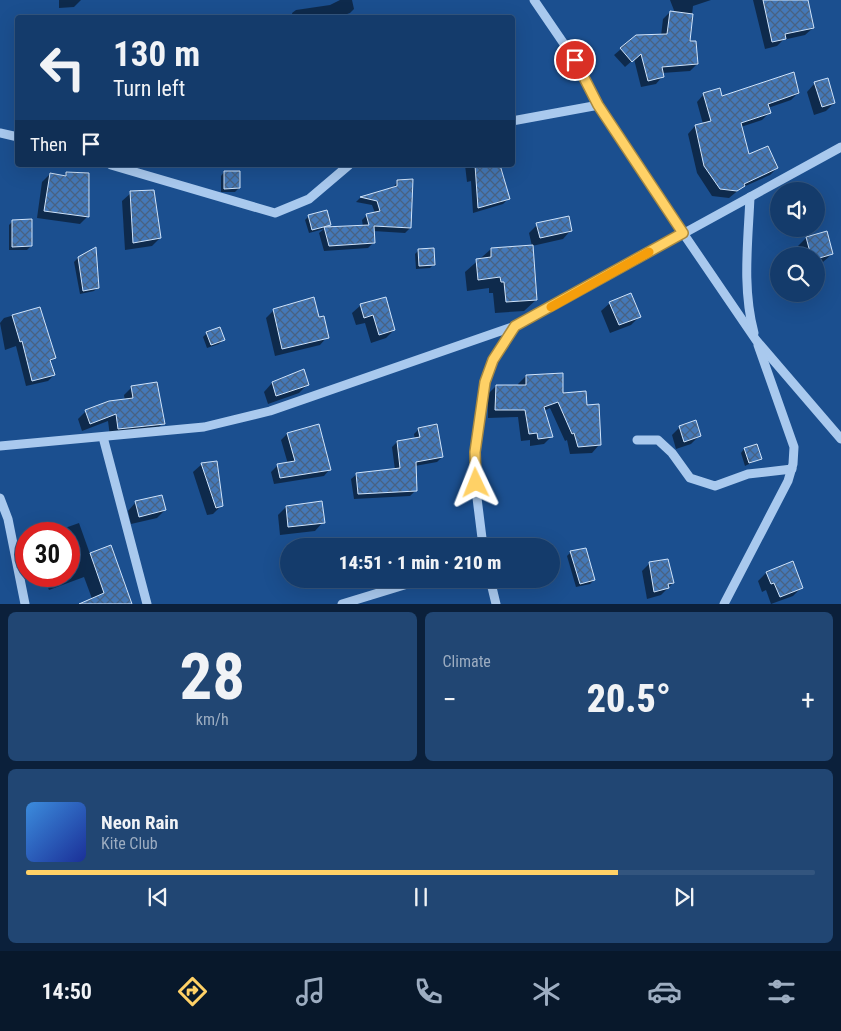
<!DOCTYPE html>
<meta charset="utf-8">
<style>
:root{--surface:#143b6b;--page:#214673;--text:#f1f3f6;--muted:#9dadc1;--line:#33557e;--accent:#ffd166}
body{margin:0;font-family:"Roboto Condensed",sans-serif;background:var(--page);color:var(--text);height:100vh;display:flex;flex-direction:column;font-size:19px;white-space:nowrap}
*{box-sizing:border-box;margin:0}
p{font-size:16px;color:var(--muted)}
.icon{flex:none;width:28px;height:28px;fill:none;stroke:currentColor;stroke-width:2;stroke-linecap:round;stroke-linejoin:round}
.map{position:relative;height:604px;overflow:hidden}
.side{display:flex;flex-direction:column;gap:8px;padding:8px;background:#0b203b;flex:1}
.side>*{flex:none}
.top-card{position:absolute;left:15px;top:15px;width:500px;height:152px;border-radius:5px;box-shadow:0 5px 20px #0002,0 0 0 1px var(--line);background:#143b6b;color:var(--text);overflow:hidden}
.buttons{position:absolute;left:770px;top:182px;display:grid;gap:10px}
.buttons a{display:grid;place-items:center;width:55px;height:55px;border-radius:50%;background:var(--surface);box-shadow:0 5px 20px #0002,0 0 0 1px var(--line);font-size:25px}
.speed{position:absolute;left:15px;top:522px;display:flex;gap:10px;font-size:25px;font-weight:700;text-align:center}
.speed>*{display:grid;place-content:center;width:65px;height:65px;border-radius:50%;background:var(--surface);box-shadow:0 5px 20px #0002,0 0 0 1px var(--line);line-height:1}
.speed .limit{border:8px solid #d22;background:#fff;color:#111}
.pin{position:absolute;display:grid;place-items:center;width:42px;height:42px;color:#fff;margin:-21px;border:2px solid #fff;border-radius:50%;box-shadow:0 1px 5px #0007}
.me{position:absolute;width:55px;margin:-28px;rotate:358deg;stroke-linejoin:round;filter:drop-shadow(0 0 4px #0008)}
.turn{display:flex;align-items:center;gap:18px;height:105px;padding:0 15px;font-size:22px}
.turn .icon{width:65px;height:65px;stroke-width:2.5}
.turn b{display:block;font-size:35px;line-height:42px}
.then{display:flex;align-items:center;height:48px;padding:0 15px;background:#0003;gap:10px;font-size:19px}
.big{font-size:38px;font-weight:800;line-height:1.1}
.side .card{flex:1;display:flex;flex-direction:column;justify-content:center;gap:8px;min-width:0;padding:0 18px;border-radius:8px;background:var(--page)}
.side .dial{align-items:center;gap:0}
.dial b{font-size:65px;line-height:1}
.song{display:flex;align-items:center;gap:15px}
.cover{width:60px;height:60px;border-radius:8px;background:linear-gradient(135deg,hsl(210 70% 55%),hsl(230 70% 35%))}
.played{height:5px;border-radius:2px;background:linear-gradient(90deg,var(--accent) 75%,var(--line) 75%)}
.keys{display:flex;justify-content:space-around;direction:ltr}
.heat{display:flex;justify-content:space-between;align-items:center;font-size:28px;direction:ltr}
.side .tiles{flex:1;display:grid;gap:8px;grid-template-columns:1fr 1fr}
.card:last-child{grid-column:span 2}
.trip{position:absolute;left:280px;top:538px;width:280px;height:50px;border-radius:25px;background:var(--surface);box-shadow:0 5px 20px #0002,0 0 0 1px var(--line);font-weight:800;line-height:50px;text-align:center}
.tabs{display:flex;height:80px;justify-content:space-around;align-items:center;background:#08182b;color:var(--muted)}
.tabs .icon{width:35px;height:35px}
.tabs .current{color:var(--accent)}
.tabs b{font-size:22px;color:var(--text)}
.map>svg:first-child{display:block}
</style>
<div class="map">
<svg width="841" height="604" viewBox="0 0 841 604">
<defs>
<pattern id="building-cross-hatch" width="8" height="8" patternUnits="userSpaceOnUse" patternTransform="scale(1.25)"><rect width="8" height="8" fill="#4478b7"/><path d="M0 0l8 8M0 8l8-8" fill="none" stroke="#486282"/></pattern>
</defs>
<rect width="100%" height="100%" fill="#1b4f8f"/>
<g fill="#0007" fill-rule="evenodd">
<path d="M59,0h22l-7,7 -15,1z"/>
<path d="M340,0h12l2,9 -4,4 -14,5h-43l-1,-5 4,-3 34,-5z"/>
<path d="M670,0h41l-18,6 -4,37 8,21 -7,7 -28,2v4l-6,7 -15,3 -7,-28 -9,8 -11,-12 7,-6 40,-13 2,-17 7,-7 5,1z"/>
<path d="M753,0h54l6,28 -8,7 -22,5 -6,6 -12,3z"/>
<path d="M815,83l19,20 -8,8 -12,4 -7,-23z"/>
<path d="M798,93l-7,7 -23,8 1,5 -7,7 -21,7 7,28 29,13 -7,7 -29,13 -12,10 -17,-2 -15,-23 -9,-39 7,-8 8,-2 -6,-22 7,-8 17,4z"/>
<path d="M465,165h34l9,34 -5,5 -30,9 -2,-32 -4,1z"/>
<path d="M224,172l15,16 -4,4h-14v-16z"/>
<path d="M50,174l13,3 3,-3 22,42 -8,8 -43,-6 5,-36z"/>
<path d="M398,181l12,47 -5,5 -32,-2v12l-5,5 -44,3 -5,-18 5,-4 -15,4 -4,-13 4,-4 20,8 -3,4 37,-1 -1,-7 5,-5 8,-2 -3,-8 -16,-3 4,-4 32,-9z"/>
<path d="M131,193l29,45 -8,8 -27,4 -3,-49z"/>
<path d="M13,221l18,25 -4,4h-18v-25z"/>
<path d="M537,225l34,5 -8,9 -31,7 -3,-13z"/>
<path d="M806,238l26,16 -9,8 -7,2v-8h-15l-3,-10z"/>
<path d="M491,249l45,51 -12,11 -29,2 -2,-20h-4v-5l-22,3 -2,-19z"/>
<path d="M419,250l15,14 -4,4 -14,1 -1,-15z"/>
<path d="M78,258l20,29 -4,4 -14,3 -6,-32z"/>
<path d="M610,303l30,13 -9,9 -21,8 -9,-22z"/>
<path d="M361,305l33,25 -8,8 -15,5 -6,-20 -9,2 -4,-12z"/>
<path d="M39,308l15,50 -4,4 4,13 -6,6 -22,5 -10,-40 -11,4 -5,-27 4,-5z"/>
<path d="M274,310l44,8 9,19 -7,8 -45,11 -9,-38z"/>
<path d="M207,333l16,7 -4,4 -12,4 -4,-11z"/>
<path d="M526,376l36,18 37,51 -7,8 -22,1 -3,-14 -2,1 -15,-33 -6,3 8,25 -8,8 -14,2v-6l-9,1 -3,-24 -30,1v-24l8,-8h23l-1,-2z"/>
<path d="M272,383l36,1 -9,9 -31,11 -4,-12z"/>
<path d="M132,387l31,36 -8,8 -45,5 -2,-15 -26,10 -4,-12 8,-8 39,-10 -1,-6z"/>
<path d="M680,427l19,9 -8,8 -15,5 -4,-14z"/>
<path d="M419,429l23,28 -5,5 -22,4 1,24 -6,6 -56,3 -3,-20 6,-5 38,-4 -3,-23 5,-5 18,-2 -1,-6zM418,431h2v13z"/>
<path d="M287,434l43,35 -6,7 -50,8 -3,-12 6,-6 11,-2 -7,-24z"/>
<path d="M744,449l17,9 -16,8 -4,-13z"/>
<path d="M202,464l19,42 -8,8 -6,1 -14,-43z"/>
<path d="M136,502l29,8 -8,8 -26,6 -3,-13z"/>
<path d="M286,507l37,15 -8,9 -35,4 -2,-20z"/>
<path d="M79,523l11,31 21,-7 20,57h-37l-10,-27 -35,13 -6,-14h26v-42h-21z"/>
<path d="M571,552l23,28 -4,4 -14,3 -9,-31z"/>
<path d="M650,563l23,20 -12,12 -14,4 -5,-28z"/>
<path d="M766,573l35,15 -8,8 -22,8 -5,-14 -4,2 -4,-11z"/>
<path d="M390,579h13l-11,3z"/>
</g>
<g fill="url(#building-cross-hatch)" stroke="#cfe3fa">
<path d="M763,0h45l6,28 -29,6 1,5 -14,3z"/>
<path d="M670,11l23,3 -3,27h6l2,23 -36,3 2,10 -16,4 -7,-27 -9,8 -12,-14 16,-13 31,-1z"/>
<path d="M794,72l5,21 -31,11 3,9 -30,10 8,31 19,-8 10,22 -34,16 1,2 -8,5 -17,-2 -16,-23 -9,-41 16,-4 -8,-28 17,-5 2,8z"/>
<path d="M828,78l7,25 -13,4 -8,-25z"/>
<path d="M475,165h25l10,34 -32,9z"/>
<path d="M224,171h16v17l-16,1z"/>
<path d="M66,172l23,1v44l-45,-6 6,-38 16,3z"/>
<path d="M413,179l-2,49 -37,-2 1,17 -46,3 -5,-19 45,-2 -3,-11 14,-3 -3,-10 -17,-4 37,-11v-6z"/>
<path d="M154,190l7,48 -28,5 -3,-52z"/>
<path d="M327,210l4,15 -19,5 -4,-15z"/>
<path d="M569,216l3,15 -32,7 -4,-15z"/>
<path d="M32,219v27l-20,1v-27z"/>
<path d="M827,231l6,23 -17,5v-3h-5l-5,-19z"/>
<path d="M533,245l4,55 -31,2 -2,-20h-3l-1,-5 -22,3 -2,-21 15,-2v-9z"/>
<path d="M96,247l3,41 -16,3 -5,-34z"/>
<path d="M434,248l1,17 -16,1 -1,-17z"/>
<path d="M631,293l10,24 -22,8 -10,-23z"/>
<path d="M314,297l5,20 5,-1 5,22 -47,11 -9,-40z"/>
<path d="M386,297l9,33 -16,5 -6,-20 -9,3 -4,-14z"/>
<path d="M40,307l16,51 -6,2 5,15 -23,6 -10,-40 -2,1 -8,-27z"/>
<path d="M220,327l5,13 -14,5 -5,-13z"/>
<path d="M304,369l5,16 -33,11 -4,-14z"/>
<path d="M563,373v20l23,-2 1,14 12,-1 2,41 -23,2 -4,-14 -2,1 -14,-32 -14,5 9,30 -15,2 -1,-6 -8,1 -4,-24h-30l1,-25h30v-10z"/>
<path d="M157,382l8,42 -47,5 -2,-15 -26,10 -5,-14 24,-9 24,-3 -2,-12z"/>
<path d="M696,420l5,16 -17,6 -5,-16z"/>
<path d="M319,424l12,46 -51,8 -3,-14 18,-3 -8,-28z"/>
<path d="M437,424l6,33 -27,5 1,29 -59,3 -2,-21 44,-5 -3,-27 23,-4 -2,-9z"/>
<path d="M757,444l5,15 -13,4 -5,-15z"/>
<path d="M217,461l6,45 -7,2 -15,-45z"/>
<path d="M162,495l4,15 -27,7 -4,-16z"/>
<path d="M322,501l3,22 -37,4 -2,-21z"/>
<path d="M111,545l21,59h-53l25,-11 -14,-40z"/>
<path d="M586,548l9,32 -15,4 -10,-33z"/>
<path d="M668,559l6,24 -6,1 1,4 -15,4 -5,-30z"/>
<path d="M793,561l10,27 -23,9 -6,-14 -3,1 -5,-12z"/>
</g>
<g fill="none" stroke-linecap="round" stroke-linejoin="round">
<g stroke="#a9c9ee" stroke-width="9">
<path d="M534,0l41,60 24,45 84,128 73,107 85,99"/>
<path d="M512,121l87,-16"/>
<path d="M0,133l18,4"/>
<path d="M111,165l164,48 34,-14 40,-34"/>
<path d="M750,197c-2,46 -8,91 4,136"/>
<path d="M103,437l44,167"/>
<path d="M637,440h21l14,13 18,25 25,8 33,-12 44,-5"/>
<path d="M0,446l204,-19 66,-16 245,-85 326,-179"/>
<path d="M0,498l8,21 17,85"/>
<path d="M483,546l-6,-48 -2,-46 10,-70 8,-22 22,-34"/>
<path d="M490,579l6,25"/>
<path d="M342,604l82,-25"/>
<path d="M724,604l64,-123 5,-17 1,-17 -36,-102"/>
</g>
</g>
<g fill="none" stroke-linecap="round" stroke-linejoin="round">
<g stroke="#a68842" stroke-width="12">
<path id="route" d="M476,483l-1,-31 10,-70 8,-22 22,-34 168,-93 -85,-128 -23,-45"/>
</g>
<use href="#route" stroke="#ffd166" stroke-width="9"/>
<path stroke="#f59e0b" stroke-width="9" d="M551,307l98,-55"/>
</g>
</svg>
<div class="buttons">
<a><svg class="icon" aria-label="sound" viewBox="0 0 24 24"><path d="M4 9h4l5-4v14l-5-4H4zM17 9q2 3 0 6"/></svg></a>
<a><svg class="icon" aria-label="search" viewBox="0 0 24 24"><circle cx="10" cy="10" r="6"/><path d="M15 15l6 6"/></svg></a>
</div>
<div class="speed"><div class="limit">30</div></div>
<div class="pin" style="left:575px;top:60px;background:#d93025"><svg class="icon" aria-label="arrive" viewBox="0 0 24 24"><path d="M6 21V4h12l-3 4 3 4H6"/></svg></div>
<svg class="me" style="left:476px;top:483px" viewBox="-20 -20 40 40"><path d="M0-17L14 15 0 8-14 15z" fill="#ffd166" stroke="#fff" stroke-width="4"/></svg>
<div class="trip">14:51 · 1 min · 210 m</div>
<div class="top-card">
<div class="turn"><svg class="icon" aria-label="left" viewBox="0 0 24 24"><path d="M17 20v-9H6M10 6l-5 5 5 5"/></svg><div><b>130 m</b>Turn left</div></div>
<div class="then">Then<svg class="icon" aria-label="arrive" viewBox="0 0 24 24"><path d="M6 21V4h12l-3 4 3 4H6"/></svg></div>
</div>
</div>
<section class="side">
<div class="tiles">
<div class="card dial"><b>28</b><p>km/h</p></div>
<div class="card"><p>Climate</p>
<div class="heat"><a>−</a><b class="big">20.5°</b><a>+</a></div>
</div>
<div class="card">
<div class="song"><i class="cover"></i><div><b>Neon Rain</b><p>Kite Club</p></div></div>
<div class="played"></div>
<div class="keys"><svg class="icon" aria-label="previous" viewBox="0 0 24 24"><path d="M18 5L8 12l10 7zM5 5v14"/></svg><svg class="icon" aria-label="pause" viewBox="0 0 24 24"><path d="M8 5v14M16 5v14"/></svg><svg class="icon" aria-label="next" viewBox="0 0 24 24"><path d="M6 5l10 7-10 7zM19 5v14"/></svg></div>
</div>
</div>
</section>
<nav class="tabs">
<b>14:50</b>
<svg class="icon current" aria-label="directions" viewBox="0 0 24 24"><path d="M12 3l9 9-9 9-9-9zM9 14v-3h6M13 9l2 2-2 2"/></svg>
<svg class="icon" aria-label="music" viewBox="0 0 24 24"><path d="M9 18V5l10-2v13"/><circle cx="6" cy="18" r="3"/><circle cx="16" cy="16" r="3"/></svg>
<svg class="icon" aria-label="phone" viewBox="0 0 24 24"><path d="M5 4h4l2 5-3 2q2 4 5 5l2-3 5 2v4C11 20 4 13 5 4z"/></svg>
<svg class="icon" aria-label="climate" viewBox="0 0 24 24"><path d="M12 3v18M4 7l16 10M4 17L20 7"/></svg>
<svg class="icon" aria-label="car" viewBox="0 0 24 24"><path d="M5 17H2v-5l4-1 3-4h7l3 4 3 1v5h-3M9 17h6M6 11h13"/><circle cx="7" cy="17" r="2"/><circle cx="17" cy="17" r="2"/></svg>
<svg class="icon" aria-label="filters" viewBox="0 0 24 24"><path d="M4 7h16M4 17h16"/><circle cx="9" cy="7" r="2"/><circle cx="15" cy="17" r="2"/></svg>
</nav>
